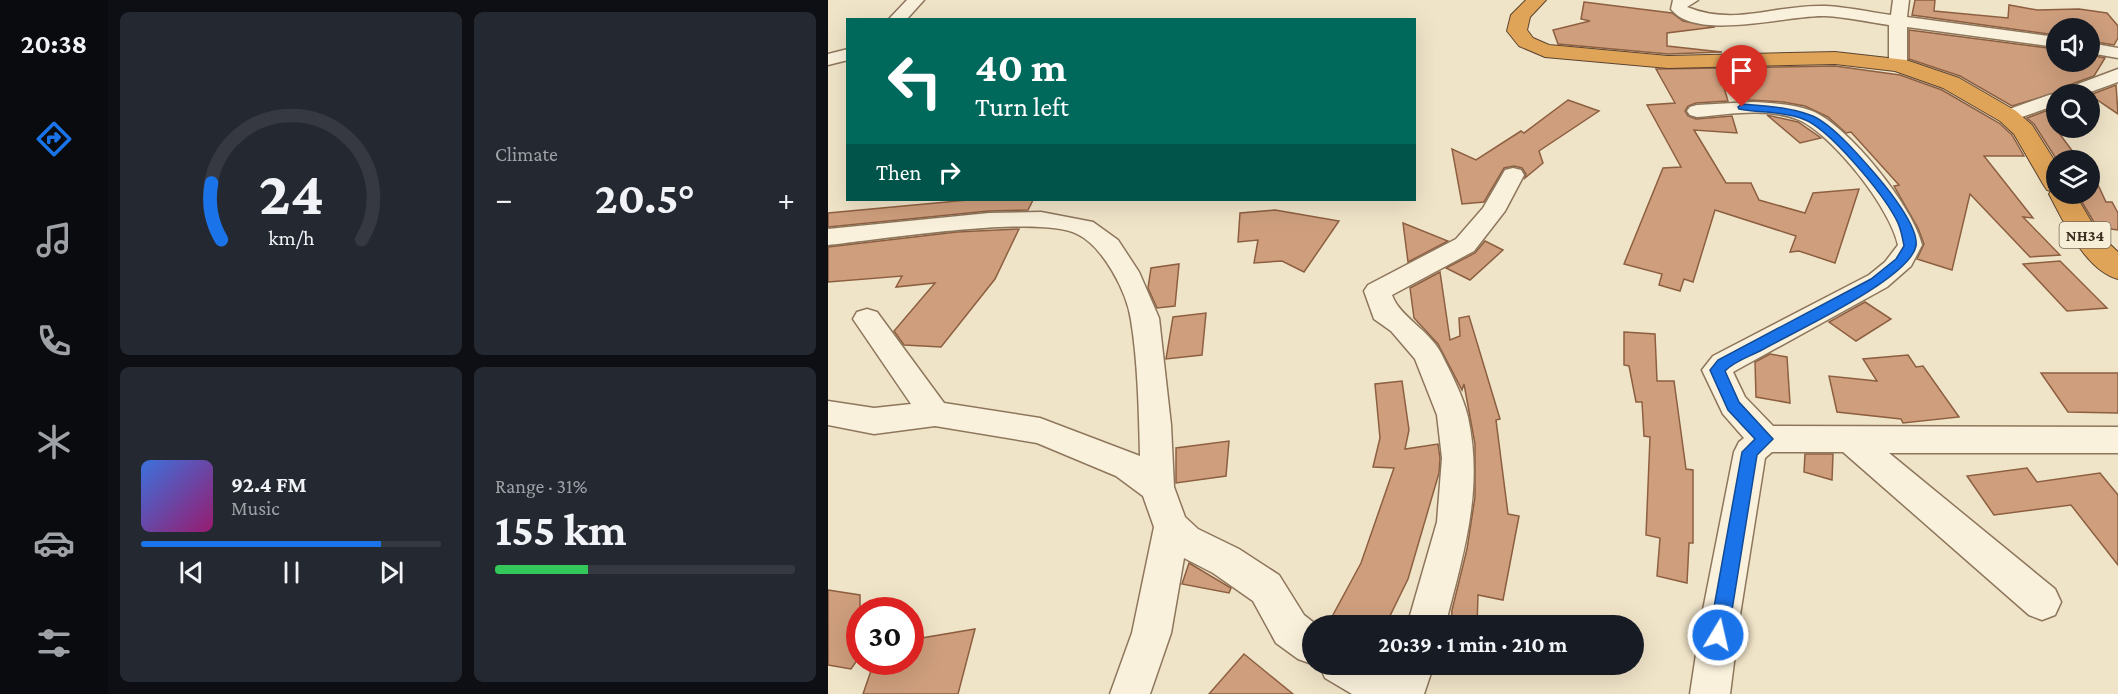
<!DOCTYPE html>
<meta charset="utf-8">
<style>
:root{--surface:#171b24;--page:#242831;--text:#f1f3f6;--muted:#9ea1a6;--line:#363941;--accent:#1a73e8}
body{margin:0;font-family:"Crimson Pro",serif;background:var(--page);color:var(--text);height:100vh;display:flex;flex-direction:column;font-size:22px;white-space:nowrap}
*{box-sizing:border-box;margin:0}
p{font-size:20px;color:var(--muted)}
.icon{flex:none;width:33px;height:33px;fill:none;stroke:currentColor;stroke-width:2;stroke-linecap:round;stroke-linejoin:round}
.map{position:relative;flex:1;overflow:hidden}
.details{display:flex;flex-direction:column;gap:12px;padding:12px;background:#0d0f14;width:720px}
.details>*{flex:none}
.banner{position:absolute;left:18px;top:18px;width:570px;height:183px;border-radius:0px;box-shadow:0 6px 24px #0002;background:#00695c;color:#fff;overflow:hidden}
.tools{position:absolute;left:1218px;top:18px;display:grid;gap:12px}
.tools a{display:grid;place-items:center;width:54px;height:54px;border-radius:50%;background:var(--surface);box-shadow:0 6px 24px #0002;font-size:30px}
.speed{position:absolute;left:18px;top:597px;display:flex;gap:12px;font-size:30px;font-weight:700;text-align:center}
.speed>*{display:grid;place-content:center;width:78px;height:78px;border-radius:50%;background:var(--surface);box-shadow:0 6px 24px #0002;line-height:1}
.speed .limit{border:9px solid #d22;background:#fff;color:#111}
.pin{position:absolute;display:grid;place-items:center;width:51px;height:51px;color:#fff;margin:-62px -26px;border-radius:50% 50% 50% 0;rotate:-45deg;box-shadow:0 0 6px #0007}
.pin .icon{rotate:45deg}
.me{position:absolute;width:66px;margin:-33px;rotate:9deg;stroke-linejoin:round;filter:drop-shadow(0 0 4px #0008)}
.turn{display:flex;align-items:center;gap:21px;height:126px;padding:0 30px;font-size:27px}
.turn .icon{width:78px;height:78px;stroke-width:2.5}
.turn b{display:block;font-size:42px;line-height:51px}
.then{display:flex;align-items:center;height:57px;padding:0 30px;background:#0003;gap:12px;font-size:22px}
.big{font-size:45px;font-weight:700;line-height:1.1}
.details .tile{flex:1;display:flex;flex-direction:column;justify-content:center;gap:9px;min-width:0;padding:0 21px;border-radius:9px;background:var(--page)}
.details .dial{align-items:center;gap:0}
.dial svg{height:156px;overflow:visible;fill:none;stroke:var(--line);stroke-width:7;stroke-linecap:round;text-anchor:middle}
.dial text{fill:var(--text);stroke:none}
.song{display:flex;align-items:center;gap:18px}
.cover{width:72px;height:72px;border-radius:9px;background:linear-gradient(135deg,hsl(220 70% 55%),hsl(320 70% 35%))}
.played{height:6px;border-radius:3px;background:linear-gradient(90deg,var(--accent) 80%,var(--line) 80%)}
.keys{display:flex;justify-content:space-around;direction:ltr}
.heat{display:flex;justify-content:space-between;align-items:center;font-size:33px;direction:ltr}
.charge{height:9px;border-radius:4px;background:linear-gradient(90deg,#34c759 31%,var(--line) 0)}
.details .tiles{flex:1;display:grid;gap:12px;grid-template-columns:repeat(2,1fr)}
.trip{position:absolute;left:474px;top:615px;width:342px;height:60px;border-radius:30px;background:var(--surface);box-shadow:0 6px 24px #0002;font-weight:700;line-height:60px;text-align:center}
main{display:flex;flex:1;min-height:0}
.tabs{display:flex;flex-direction:column;width:108px;justify-content:space-around;align-items:center;background:#090b0e;color:var(--muted)}
.tabs .icon{width:42px;height:42px}
.tabs .active{color:var(--accent)}
.tabs b{font-size:27px;color:var(--text)}
.map>svg:first-child{display:block}
</style>
<main>
<nav class="tabs">
<b>20:38</b>
<svg class="icon active" aria-label="directions" viewBox="0 0 24 24"><path d="M12 3l9 9-9 9-9-9zM9 14v-3h6M13 9l2 2-2 2"/></svg>
<svg class="icon" aria-label="music" viewBox="0 0 24 24"><path d="M9 18V5l10-2v13"/><circle cx="6" cy="18" r="3"/><circle cx="16" cy="16" r="3"/></svg>
<svg class="icon" aria-label="phone" viewBox="0 0 24 24"><path d="M5 4h4l2 5-3 2q2 4 5 5l2-3 5 2v4C11 20 4 13 5 4z"/></svg>
<svg class="icon" aria-label="climate" viewBox="0 0 24 24"><path d="M12 3v18M4 7l16 10M4 17L20 7"/></svg>
<svg class="icon" aria-label="car" viewBox="0 0 24 24"><path d="M5 17H2v-5l4-1 3-4h7l3 4 3 1v5h-3M9 17h6M6 11h13"/><circle cx="7" cy="17" r="2"/><circle cx="17" cy="17" r="2"/></svg>
<svg class="icon" aria-label="filters" viewBox="0 0 24 24"><path d="M4 7h16M4 17h16"/><circle cx="9" cy="7" r="2"/><circle cx="15" cy="17" r="2"/></svg>
</nav>
<section class="details">
<div class="tiles">
<div class="tile dial"><svg viewBox="0 0 100 80">
<path d="M14 69A42 42 0 1 1 86 69"/>
<path d="M14 69A42 42 0 0 1 9 40" stroke="#1a73e8"/>
<text x="50" y="56" font-size="32" font-weight="700">24</text>
<text x="50" y="72" font-size="11">km/h</text>
</svg></div>
<div class="tile"><p>Climate</p>
<div class="heat"><a>−</a><b class="big">20.5°</b><a>+</a></div>
</div>
<div class="tile">
<div class="song"><i class="cover"></i><div><b>92.4 FM</b><p>Music</p></div></div>
<div class="played"></div>
<div class="keys"><svg class="icon" aria-label="previous" viewBox="0 0 24 24"><path d="M18 5L8 12l10 7zM5 5v14"/></svg><svg class="icon" aria-label="pause" viewBox="0 0 24 24"><path d="M8 5v14M16 5v14"/></svg><svg class="icon" aria-label="next" viewBox="0 0 24 24"><path d="M6 5l10 7-10 7zM19 5v14"/></svg></div>
</div>
<div class="tile"><p>Range · 31%</p><b class="big">155 km</b><div class="charge"></div></div>
</div>
</section>
<div class="map">
<svg width="1290" height="694" viewBox="0 0 1290 694">
<rect width="100%" height="100%" fill="#f0e4c8"/>
<g fill="#cf9f7d" stroke="#8d5f41" stroke-width="1.5">
<path d="M1087,0h20l-1,11 74,7 1,-13 28,5 42,-1 28,4 11,13v12l-4,7 -24,-4v-13h-34v7l-144,-20z"/>
<path d="M756,2l88,11 11,8 32,6 -48,6v13l55,6 -54,2 -110,-10 -5,-14 37,-9 -9,-2z"/>
<path d="M1081,30l147,19v13h34v-7l15,3 -11,18 -33,12 -3,4 -46,14 -52,-30 -51,-17z"/>
<path d="M1007,66l65,9 42,15 57,33 13,12 12,21h-40l49,62 -10,-1 37,38 -30,2 -60,-63 -18,76 -35,-11 7,-15 -6,-16 -24,-42 5,-1 -48,-53 -5,1 -18,-16 -23,-11 -22,-4 -34,-2 -28,-23 7,24 -32,2 -8,3 -3,5 3,5 8,3 36,-3 5,17 -43,-3 32,53h25l8,17 46,13 8,-20 46,-4 -24,74 -36,-12 -9,1 6,-16 -81,-26 -22,72 -9,-3 -4,12 -21,-6 3,-11 -38,-10 39,-96 18,-1 -34,-62 28,-2 -19,-34z"/>
<path d="M1288,85l2,29 -28,-19z"/>
<path d="M740,100l31,11 -60,40 4,12 -18,15 1,-4 -4,-6 -8,-2 -10,2 -20,34 -22,2 -10,-55 24,11 45,-29 3,2z"/>
<path d="M1228,107v22l23,31h-22l-23,-36 -7,-6z"/>
<path d="M939,115l31,7 23,16 -21,5z"/>
<path d="M1262,176l8,9 8,17h6l6,11v17l-21,-3 -20,-33h13z"/>
<path d="M140,200h65l-5,10 -39,1 -161,16v-14z"/>
<path d="M447,210l64,11 -35,51 -22,-11 -28,2 4,-23 -20,2 2,-29z"/>
<path d="M575,223l45,18 -40,21z"/>
<path d="M191,229l-24,50 -54,68 -37,-2 -10,-14 41,-48 -39,4 6,-11 -74,6v-35l129,-15z"/>
<path d="M657,241l18,9 -33,30 -24,-12 29,-15z"/>
<path d="M1232,261l47,47 -40,3 -44,-47z"/>
<path d="M351,264l-4,42 -18,2 -9,-20 3,-20z"/>
<path d="M612,272l10,68 10,-4 -1,-18 10,-2 31,103 -4,1 12,94 11,2 -16,84 -25,-5 -1,31h-26l1,-16 15,-61 8,-52v-53l-11,-60 -2,6 -24,-46 -24,-26 -4,-30z"/>
<path d="M1037,302l26,17 -35,22 -27,-19z"/>
<path d="M378,313l-4,42 -36,4 7,-42z"/>
<path d="M796,332l31,2 2,47h17l12,88 7,1v73h-4l-2,40 -30,-7 3,-38 -14,-3 4,-98 -6,-1 -2,-34h-6l-7,-36 -5,-1z"/>
<path d="M942,354l17,3 3,46 -34,-6 -1,-35z"/>
<path d="M1080,355l8,12 7,-1 36,51 -56,6 -2,-4 -64,-7 -8,-36 48,5 -14,-22z"/>
<path d="M1213,373h77v40l-50,-1z"/>
<path d="M574,381l7,49 -4,19 33,-5 2,14 -1,15 -31,106 -23,47h-58l34,-63 33,-95 -21,-1 7,-29 -5,-54z"/>
<path d="M401,441l-3,35 -50,7v-35z"/>
<path d="M977,454h28l-1,26 -28,-8z"/>
<path d="M1199,468l10,14 63,-9 18,22v70l-47,-60 -77,10 -27,-39z"/>
<path d="M361,563l42,25 -2,5 -47,-9z"/>
<path d="M0,590l32,5v61l-9,13 -23,-4z"/>
<path d="M147,629l-17,65h-95l11,-32h36v-22z"/>
<path d="M416,654l49,40h-84z"/>
</g>
<g fill="none" stroke-linecap="round" stroke-linejoin="round">
<g stroke="#8d765c" stroke-width="3">
<g id="minor">
<path d="M79,0h17l-18,20h-18z"/>
<path d="M845,0h25l-11,7c49,20 88,-3 139,-1 21,1 43,6 65,9l2,-15h16l-2,17 149,20v10l-149,-20v38l-2,4h-14l-2,-4v-40c-21,-3 -43,-8 -64,-9 -38,-1 -129,26 -154,-7z"/>
<path d="M1262,43l28,5v10l-28,-5z"/>
<path d="M20,49v11l-20,5v-11z"/>
<path d="M1290,69v13l-33,12h-29v11l-48,17 -7,-2 -3,-4 3,-4 48,-17 10,-1 3,-4z"/>
<path d="M924,102c20,1 41,2 60,9 36,14 102,97 110,134l-11,21 -24,21 -154,85 12,25 28,29 345,1v26h-229l166,136 6,13 -6,13 -13,5 -13,-5 -186,-163h-71l-7,6 -25,157 -10,79h-40l12,-79 32,-163 5,-10 5,-4 -21,-24 -21,-44 11,-14 156,-81 16,-13 13,-17c-7,-36 -65,-110 -99,-125 -30,-13 -71,-6 -102,-3l-7,-2 -3,-4 3,-4 7,-2z"/>
<path d="M685,168l8,2 3,5 -19,36 -31,40 -82,44c7,21 37,35 49,58 10,20 22,43 27,64 16,74 -5,138 -23,209h-38l30,-104 5,-64 -5,-43 -22,-56 -24,-28 -17,-12 -10,-28 4,-6 88,-46 27,-31 22,-38z"/>
<path d="M213,212l52,10 25,18 21,32 20,46 12,107 3,62 11,30 13,12 41,20 40,26 25,40 14,11h-6v38l-14,-5 -22,-16 -23,-42 -40,-28 -29,-15 -13,75 -21,61h-40l22,-61 22,-106 -11,-31 -27,-20 -79,-33 -102,-17 -61,8 -46,-9v-24l46,7 37,-4 -58,-85 4,-7 10,-3 10,3 67,91 96,15 100,38c-1,-43 -2,-94 -9,-136 -4,-28 -28,-74 -54,-86 -39,-20 -199,6 -249,11v-16l161,-16z"/>
<path d="M491,664h60l12,8 3,-8h40l-10,30h-72l-27,-16z"/>
</g>
</g>
<g stroke="#5b4430" stroke-width="2">
<path id="highway" d="M698,0h20l-16,17 -3,13 6,8 16,7 119,11 167,-4 71,8 53,18 57,33 16,14 24,38v31h19l23,39 20,19v27c-33,-9 -54,-57 -69,-85l2,-3 -4,-1 -4,-6 -29,-50 -14,-13 -57,-33 -48,-17 -60,-7 -167,4 -123,-11 -26,-11 -12,-15 4,-16z"/>
</g>
<use href="#minor" fill="#faf1dc" fill-rule="evenodd"/>
<use href="#highway" fill="#e0a458" fill-rule="evenodd"/>
</g>
<path fill="#1a73e8" stroke="#114b97" stroke-width="1.5" d="M914,104c23,2 46,3 68,11 21,7 51,43 66,60 12,14 43,52 40,71 -7,34 -125,87 -156,105 -12,6 -27,11 -35,20l14,31 34,37 -16,16 -29,180 -3,7 -7,2 -6,-2 -3,-7 33,-183 13,-13 -27,-29 -18,-40 8,-10 153,-81 25,-20 8,-13c-2,-10 -3,-19 -8,-27 -13,-25 -67,-91 -93,-100 -20,-8 -43,-6 -64,-10l-1,-2z"/>
<g text-anchor="middle" dominant-baseline="central" stroke-width="4.5" stroke-linejoin="round" paint-order="stroke">
<rect fill="#f7eed8" stroke="#756857" stroke-width="1.5" x="1231.5" y="222" width="51" height="26" rx="4.5"/>
<g font-size="16" font-weight="bold" fill="#3d2e20">
<text x="1257" y="235">NH34</text>
</g>
</g>
</svg>
<div class="tools">
<a><svg class="icon" aria-label="sound" viewBox="0 0 24 24"><path d="M4 9h4l5-4v14l-5-4H4zM17 9q2 3 0 6"/></svg></a>
<a><svg class="icon" aria-label="search" viewBox="0 0 24 24"><circle cx="10" cy="10" r="6"/><path d="M15 15l6 6"/></svg></a>
<a><svg class="icon" aria-label="layers" viewBox="0 0 24 24"><path d="M12 4l9 5-9 5-9-5zM3 14l9 5 9-5"/></svg></a>
</div>
<div class="speed"><div class="limit">30</div></div>
<div class="pin" style="left:914px;top:107px;background:#d93025"><svg class="icon" aria-label="arrive" viewBox="0 0 24 24"><path d="M6 21V4h12l-3 4 3 4H6"/></svg></div>
<svg class="me" style="left:890px;top:635px" viewBox="-20 -20 40 40"><circle r="17" fill="#1a73e8" stroke="#fff" stroke-width="3"/><path d="M0-11L8 9 0 5-8 9z" fill="#fff"/></svg>
<div class="trip">20:39 · 1 min · 210 m</div>
<div class="banner">
<div class="turn"><svg class="icon" aria-label="left" viewBox="0 0 24 24"><path d="M17 20v-9H6M10 6l-5 5 5 5"/></svg><div><b>40 m</b>Turn left</div></div>
<div class="then">Then<svg class="icon" aria-label="right" viewBox="0 0 24 24"><path d="M7 20v-9h11M14 6l5 5-5 5"/></svg></div>
</div>
</div>
</main>
